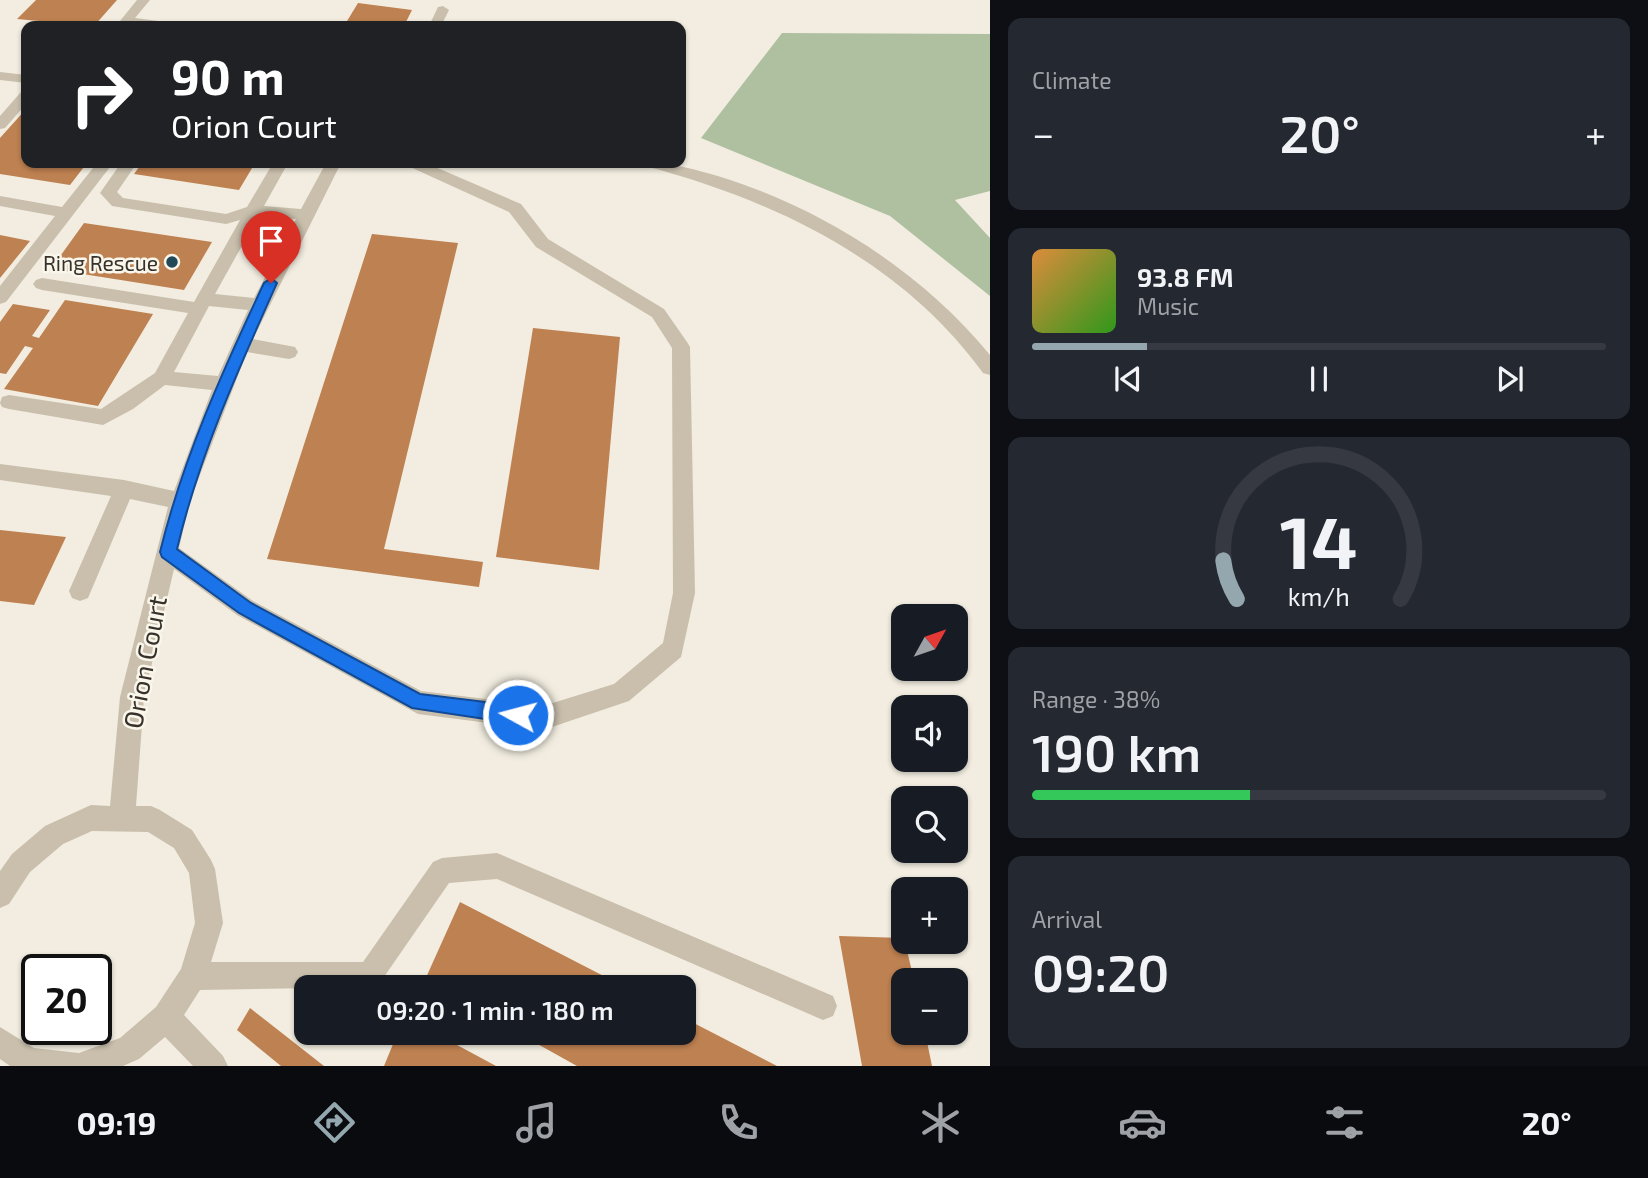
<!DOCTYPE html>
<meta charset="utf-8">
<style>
:root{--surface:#171b24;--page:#242831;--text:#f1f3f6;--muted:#9ea1a6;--line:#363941;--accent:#94a6ae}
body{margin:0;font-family:"Exo 2",sans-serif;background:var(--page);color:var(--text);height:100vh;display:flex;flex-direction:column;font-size:26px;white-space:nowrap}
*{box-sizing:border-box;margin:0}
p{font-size:23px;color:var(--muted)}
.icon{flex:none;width:38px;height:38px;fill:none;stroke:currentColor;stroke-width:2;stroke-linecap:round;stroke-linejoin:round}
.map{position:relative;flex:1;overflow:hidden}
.sheet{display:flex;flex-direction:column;gap:18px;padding:18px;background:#0d0f14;width:658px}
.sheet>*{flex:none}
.top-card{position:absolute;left:21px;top:21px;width:665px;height:147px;border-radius:14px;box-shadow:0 2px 5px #0004;background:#202124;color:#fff;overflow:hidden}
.needle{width:46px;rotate:50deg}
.fabs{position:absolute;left:891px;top:604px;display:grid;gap:14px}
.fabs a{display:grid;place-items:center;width:77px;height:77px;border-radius:14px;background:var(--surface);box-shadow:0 2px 5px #0004;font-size:35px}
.speed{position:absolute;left:21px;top:954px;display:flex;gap:14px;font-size:35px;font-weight:700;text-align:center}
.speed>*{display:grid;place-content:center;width:91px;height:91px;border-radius:50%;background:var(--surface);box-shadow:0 2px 5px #0004;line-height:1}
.speed .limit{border:4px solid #111;border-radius:10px;background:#fff;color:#111}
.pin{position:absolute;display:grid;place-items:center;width:60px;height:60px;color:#fff;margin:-72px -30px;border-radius:50% 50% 50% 0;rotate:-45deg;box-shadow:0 0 7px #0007}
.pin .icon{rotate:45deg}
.me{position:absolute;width:77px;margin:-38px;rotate:277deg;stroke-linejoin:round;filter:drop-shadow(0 0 5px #0008)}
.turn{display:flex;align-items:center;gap:24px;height:147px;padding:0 35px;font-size:32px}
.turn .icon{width:91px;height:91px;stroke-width:2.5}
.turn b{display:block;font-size:49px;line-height:60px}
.big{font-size:52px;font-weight:600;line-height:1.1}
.sheet .card{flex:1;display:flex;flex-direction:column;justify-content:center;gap:10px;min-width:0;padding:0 24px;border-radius:14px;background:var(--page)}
.sheet .dial{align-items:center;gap:0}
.dial svg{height:182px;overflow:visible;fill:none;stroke:var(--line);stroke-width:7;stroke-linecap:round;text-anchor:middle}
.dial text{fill:var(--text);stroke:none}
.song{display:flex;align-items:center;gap:21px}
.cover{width:84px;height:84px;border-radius:10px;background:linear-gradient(135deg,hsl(30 70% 55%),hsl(110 70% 35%))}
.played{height:7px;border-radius:4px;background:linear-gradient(90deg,var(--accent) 20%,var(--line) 20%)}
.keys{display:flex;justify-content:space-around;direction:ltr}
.heat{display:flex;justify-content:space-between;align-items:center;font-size:38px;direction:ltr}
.charge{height:10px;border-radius:5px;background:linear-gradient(90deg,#34c759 38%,var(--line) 0)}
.trip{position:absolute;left:294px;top:975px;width:402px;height:70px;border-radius:14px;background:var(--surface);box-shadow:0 2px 5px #0004;font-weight:600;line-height:70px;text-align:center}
.tabs{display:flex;height:112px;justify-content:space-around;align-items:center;background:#090b0e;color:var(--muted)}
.tabs .icon{width:49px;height:49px}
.tabs .on{color:var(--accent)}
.tabs b{font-size:32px;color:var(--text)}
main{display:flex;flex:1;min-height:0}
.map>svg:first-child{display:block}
</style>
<main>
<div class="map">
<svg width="990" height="1066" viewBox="0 0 990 1066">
<rect width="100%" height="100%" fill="#f2ede0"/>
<path fill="#afc0a0" d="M782,33l208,1v157l-35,9 35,38v58l-100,-80 -189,-78z"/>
<g fill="#be8151">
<path d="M36,0h81l-23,26 -77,-7z"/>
<path d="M358,3l54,7 -8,16h-60z"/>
<path d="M26,109v54h61l-17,22 -70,-11v-36z"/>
<path d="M142,163h113l-16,27 -105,-16z"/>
<path d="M84,223l128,19 -28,48 -133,-21z"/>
<path d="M372,234l86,9 -74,306 99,13 -4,25 -212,-28z"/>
<path d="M0,235l30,6 -30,37z"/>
<path d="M65,300l88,14 -55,92 -94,-17 29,-41 -8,-2 -19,28 -6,-1v-51l13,-18 37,6 -18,26 7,2z"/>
<path d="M533,328l87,9 -21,233 -103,-13z"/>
<path d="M0,530l66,7 -32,68 -34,-4z"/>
<path d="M460,902l165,85h-193l-8,-5z"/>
<path d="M839,936l64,2 2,4 9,38h-11v52h22l7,34h-70z"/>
<path d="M250,1008l74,58h-43l-44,-36z"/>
<path d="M684,1018l93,48h-200l-61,-34h168z"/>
<path d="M398,1032h35l63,34h-112z"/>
</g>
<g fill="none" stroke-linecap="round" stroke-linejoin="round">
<g fill="#c9bfac" fill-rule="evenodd">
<path d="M137,0h13l-15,18 31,4 1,4h-51z"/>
<path d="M443,6l6,4 -8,16h-12l9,-19z"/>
<path d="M0,72l26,3v8l-26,-3z"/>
<path d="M26,91v13l-21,24 -5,1v-13l21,-24z"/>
<path d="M97,163h16l-107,139 -6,2v-18l55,-70 -55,-10v-10l62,11z"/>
<path d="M121,163h16l-20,29 6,6 103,16 21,-7 26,-44h15l-24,43 37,3 25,-46h15l-88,176 42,8 3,5 -3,5 -6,2 -42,-7 -57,149 -11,47 74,53 168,90 122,15 71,-22 49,-41 10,-50 -1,-245 -20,-31 -116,-70 -27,-35 -101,-46 -2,-3h20l95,41 27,35 116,70 23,33 3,5 5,246 -14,64 -52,44 -86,29 -125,-16 -181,-99 -63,-46 -30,128 -8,109h15l9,4 32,20 19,30 4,9 8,54 -12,39h152l70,-100 9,-4 55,-5 336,143 4,10 -4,10 -10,4 -326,-141 -48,4 -72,104 -177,3 -16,25 39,41 5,10h-35l-28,-29 -26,22 -16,7h-113l-10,-7v-32l34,21 45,5 41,-15 36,-31 25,-38 14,-46 -6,-50 -15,-25 -26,-16 -56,-1 -29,13 -33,28 -21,32 -9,4v-37l12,-17 33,-28 46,-21 19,1 10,-109 48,-190 -38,-8 -42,99 -8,3 -8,-3 -3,-7 42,-95 -111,-16v-16l124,16 50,11 38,-101 -47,-5 -32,24 -30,16 -94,-16 -7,-2 -2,-4 2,-6 7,-2 92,14 54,-36 33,-60 -146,-23 -6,-2 -3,-4 3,-4 6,-2 152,24 46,-82 -14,4 -114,-18 -12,-13zM258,217l38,2 -42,79 -39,-4zM209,306l39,4 -30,66 -44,-4z"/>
<path d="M642,163c28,-1 52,6 79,14 102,32 200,94 269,178v20l-7,-2c-81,-112 -209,-173 -338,-207z"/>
</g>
</g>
<path fill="#1a73e8" stroke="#114b97" stroke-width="2" d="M271,278l6,5c-39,87 -78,173 -100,266l74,54 169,91 98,12 6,3 3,6 -3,6 -6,3 -106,-16 -173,-95 -77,-56 -2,-5c23,-94 63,-182 104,-269z"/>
<circle fill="#224957" stroke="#f9f6ec" stroke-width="2.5" cx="172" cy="262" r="7"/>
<g text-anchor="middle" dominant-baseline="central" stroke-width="5" stroke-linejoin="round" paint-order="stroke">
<g font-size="21" fill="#38312a" stroke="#f9f6ec" text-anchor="end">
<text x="158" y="262">Ring Rescue</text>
</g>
<g font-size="26" fill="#38312a" stroke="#f9f6ec">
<text transform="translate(144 662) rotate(-79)">Orion Court</text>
</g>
</g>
</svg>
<div class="fabs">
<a><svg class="needle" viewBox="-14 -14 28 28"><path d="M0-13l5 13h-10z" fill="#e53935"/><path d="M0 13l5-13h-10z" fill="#9ea1a6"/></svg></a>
<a><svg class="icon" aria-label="sound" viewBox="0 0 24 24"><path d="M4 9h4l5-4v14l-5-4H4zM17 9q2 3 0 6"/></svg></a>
<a><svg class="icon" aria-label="search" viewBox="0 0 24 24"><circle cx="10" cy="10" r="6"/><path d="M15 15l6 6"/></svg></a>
<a>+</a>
<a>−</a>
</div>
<div class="speed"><div class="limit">20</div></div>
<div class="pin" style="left:271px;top:283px;background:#d93025"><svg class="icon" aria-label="arrive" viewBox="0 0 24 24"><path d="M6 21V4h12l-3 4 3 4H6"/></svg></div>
<svg class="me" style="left:518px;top:715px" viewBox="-20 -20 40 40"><circle r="17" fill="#1a73e8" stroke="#fff" stroke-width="3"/><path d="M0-11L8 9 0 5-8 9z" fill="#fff"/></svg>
<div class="trip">09:20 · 1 min · 180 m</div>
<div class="top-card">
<div class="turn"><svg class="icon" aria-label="right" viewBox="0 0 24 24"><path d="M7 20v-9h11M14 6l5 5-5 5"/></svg><div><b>90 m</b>Orion Court</div></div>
</div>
</div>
<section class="sheet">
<div class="card"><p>Climate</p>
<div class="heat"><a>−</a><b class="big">20°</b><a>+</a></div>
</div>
<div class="card">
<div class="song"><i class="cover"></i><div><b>93.8 FM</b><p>Music</p></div></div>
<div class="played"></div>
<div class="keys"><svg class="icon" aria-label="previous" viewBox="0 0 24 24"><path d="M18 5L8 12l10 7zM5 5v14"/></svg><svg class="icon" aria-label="pause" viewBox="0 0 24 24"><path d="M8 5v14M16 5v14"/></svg><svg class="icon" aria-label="next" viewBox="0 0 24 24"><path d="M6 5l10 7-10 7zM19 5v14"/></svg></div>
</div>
<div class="card dial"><svg viewBox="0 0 100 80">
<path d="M14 69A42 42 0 1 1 86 69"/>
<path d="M14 69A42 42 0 0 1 8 52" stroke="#94a6ae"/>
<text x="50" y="56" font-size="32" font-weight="700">14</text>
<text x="50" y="72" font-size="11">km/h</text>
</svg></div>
<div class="card"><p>Range · 38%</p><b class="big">190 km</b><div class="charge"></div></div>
<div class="card"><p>Arrival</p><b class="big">09:20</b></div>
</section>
</main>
<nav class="tabs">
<b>09:19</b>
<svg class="icon on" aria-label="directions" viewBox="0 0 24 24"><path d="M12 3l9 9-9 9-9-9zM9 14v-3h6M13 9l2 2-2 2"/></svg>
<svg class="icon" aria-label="music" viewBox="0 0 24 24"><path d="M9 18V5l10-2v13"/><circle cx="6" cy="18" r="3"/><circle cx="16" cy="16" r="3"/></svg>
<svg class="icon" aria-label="phone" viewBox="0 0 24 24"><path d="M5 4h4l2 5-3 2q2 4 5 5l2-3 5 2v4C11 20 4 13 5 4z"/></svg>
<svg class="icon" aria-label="climate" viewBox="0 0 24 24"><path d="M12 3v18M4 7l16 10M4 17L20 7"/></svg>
<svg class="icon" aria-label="car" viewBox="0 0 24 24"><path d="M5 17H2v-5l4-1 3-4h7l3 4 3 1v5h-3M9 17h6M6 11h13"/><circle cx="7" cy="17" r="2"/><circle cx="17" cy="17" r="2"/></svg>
<svg class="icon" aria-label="filters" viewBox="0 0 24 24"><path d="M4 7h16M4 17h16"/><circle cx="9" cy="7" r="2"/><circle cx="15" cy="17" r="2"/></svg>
<b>20°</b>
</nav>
